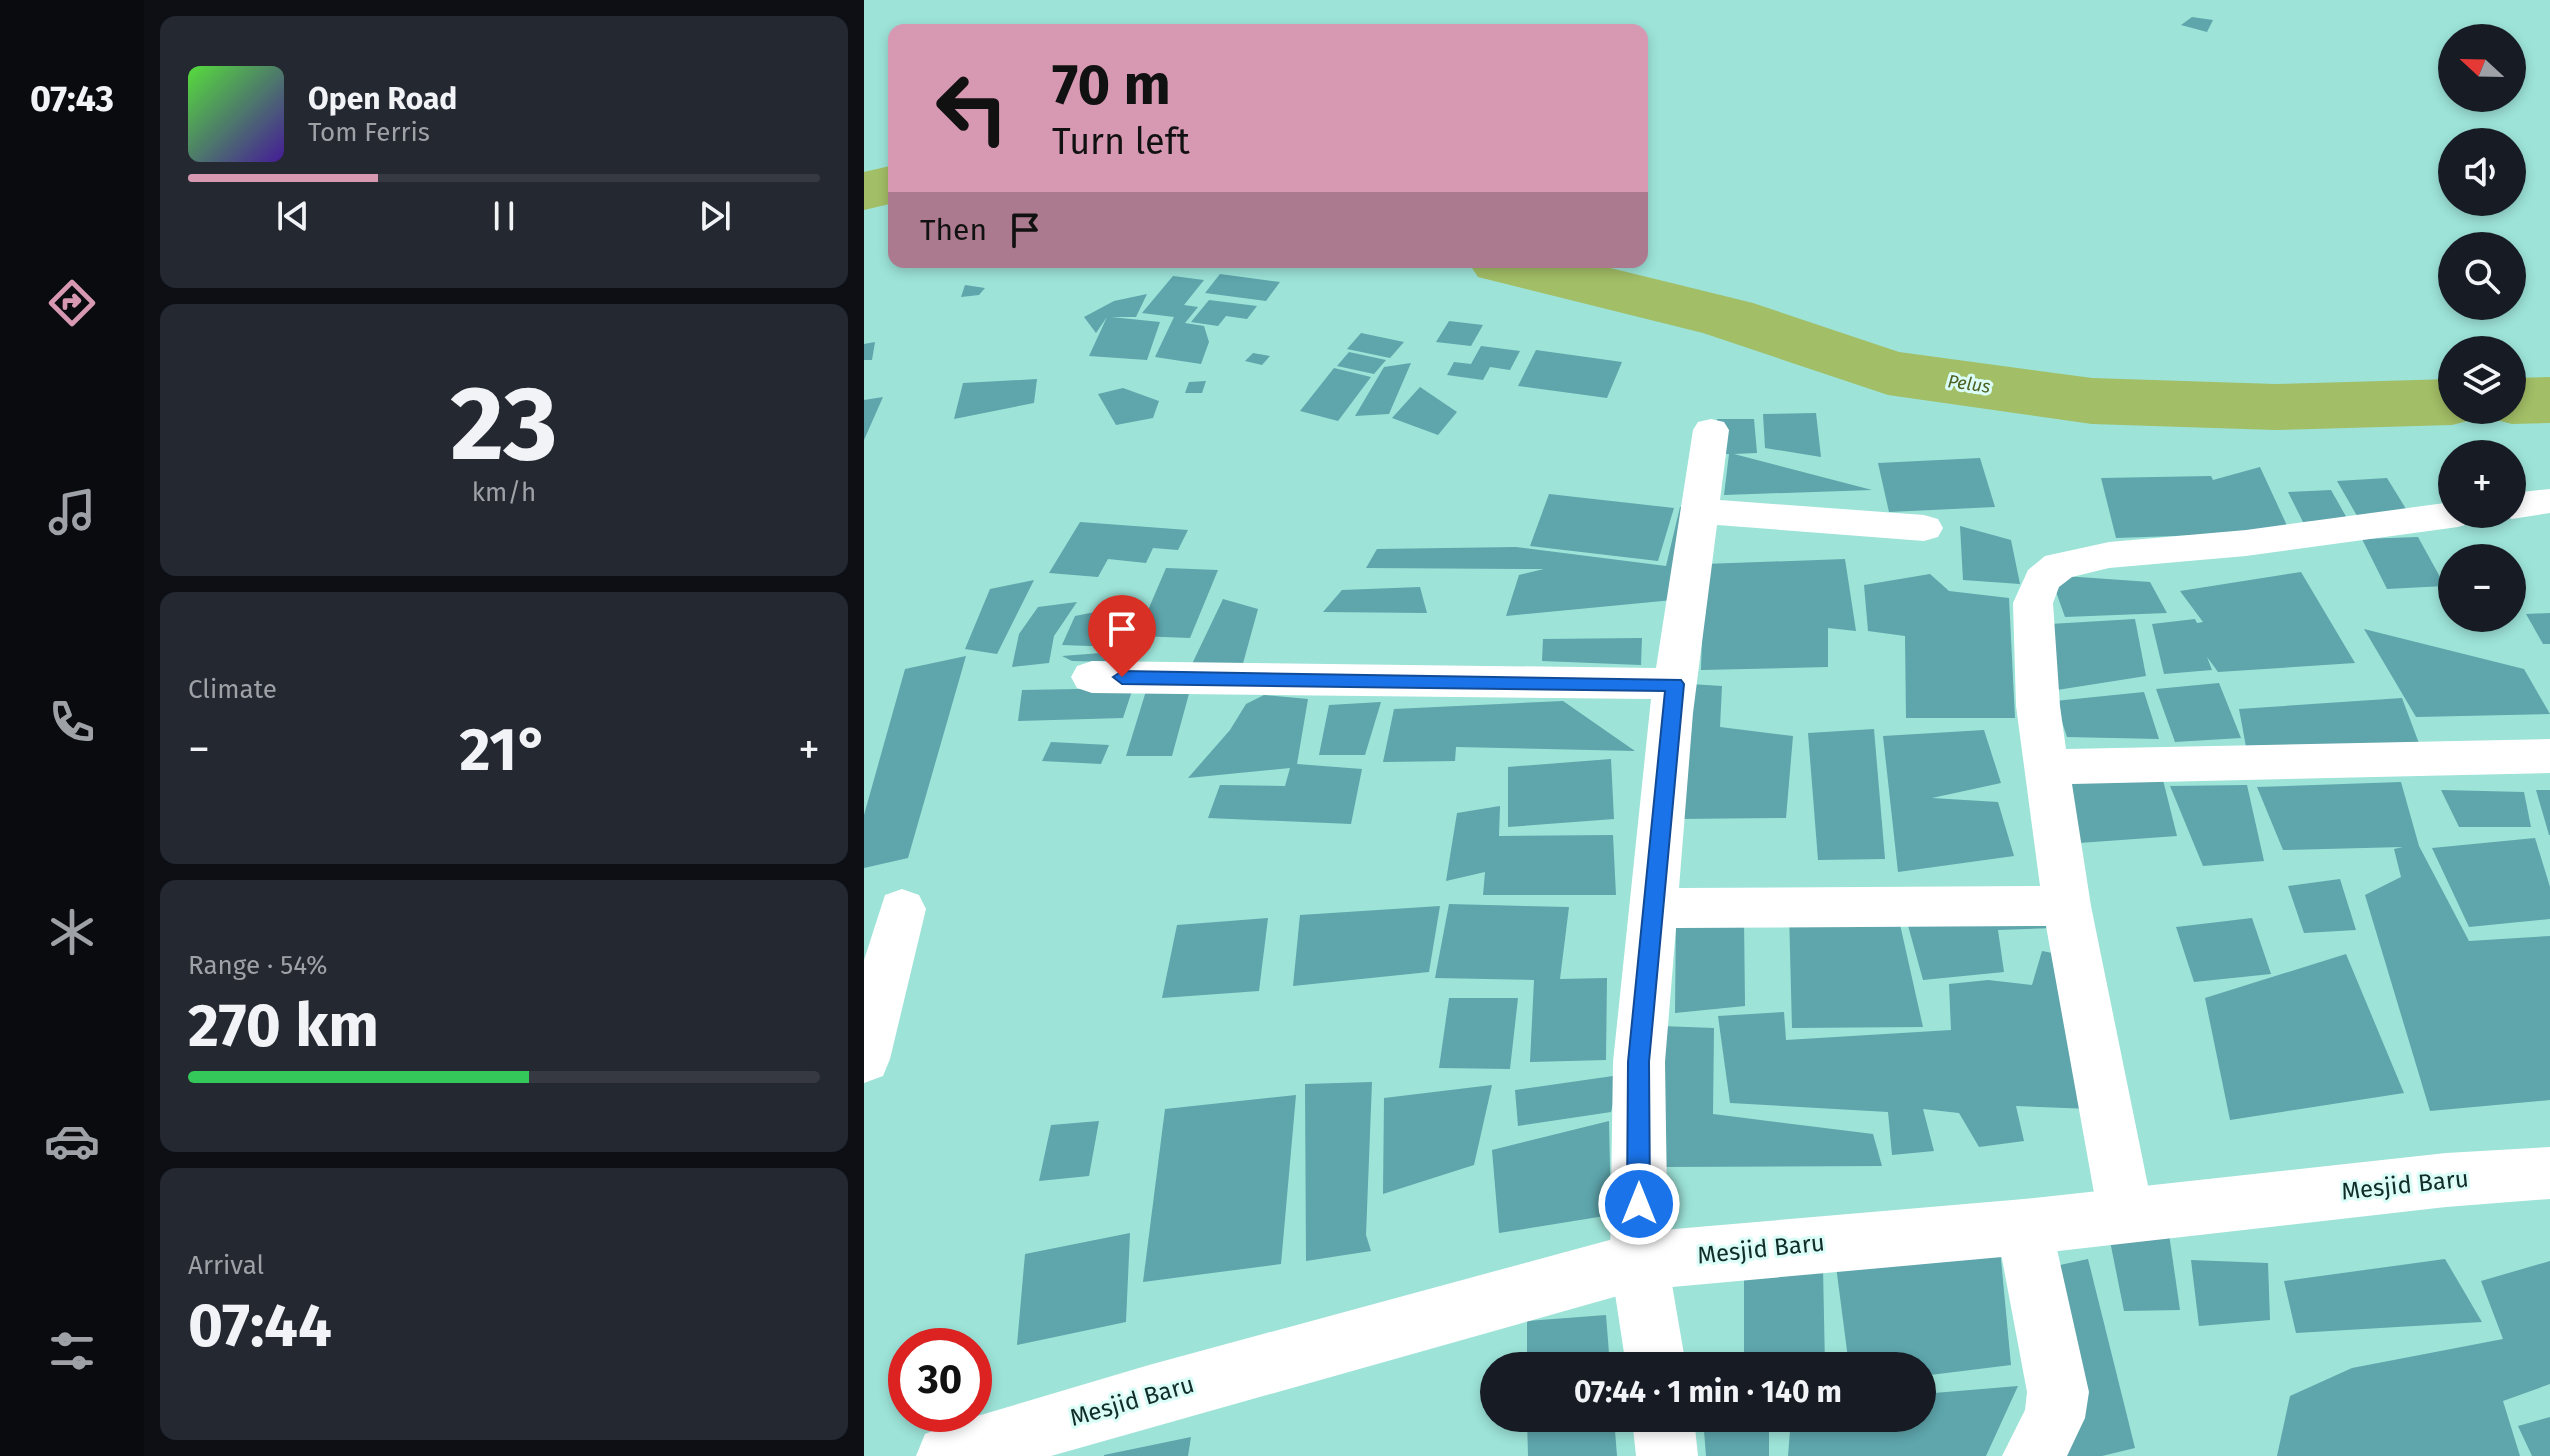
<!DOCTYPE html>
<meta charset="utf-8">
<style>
:root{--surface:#171b24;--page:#242831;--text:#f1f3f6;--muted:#9ea1a6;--line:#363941;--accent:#d799b2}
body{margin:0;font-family:"Fira Sans",sans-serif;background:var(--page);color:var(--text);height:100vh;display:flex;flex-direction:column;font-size:30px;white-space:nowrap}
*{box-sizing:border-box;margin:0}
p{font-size:26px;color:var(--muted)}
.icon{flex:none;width:44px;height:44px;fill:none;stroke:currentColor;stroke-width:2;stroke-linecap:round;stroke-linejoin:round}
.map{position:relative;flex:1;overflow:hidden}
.drawer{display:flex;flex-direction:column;gap:16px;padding:16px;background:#0d0f14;width:720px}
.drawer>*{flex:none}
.hud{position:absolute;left:24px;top:24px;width:760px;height:244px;border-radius:16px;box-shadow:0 4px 12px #0003;background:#d799b2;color:#111;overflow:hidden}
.needle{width:52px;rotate:292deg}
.fabs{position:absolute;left:1574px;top:24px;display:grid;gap:16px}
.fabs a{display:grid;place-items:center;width:88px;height:88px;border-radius:50%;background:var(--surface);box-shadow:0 4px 12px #0003;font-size:40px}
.speed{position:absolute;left:24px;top:1328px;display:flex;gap:16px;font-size:40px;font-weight:700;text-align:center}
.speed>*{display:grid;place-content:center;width:104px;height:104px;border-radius:50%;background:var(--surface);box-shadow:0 4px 12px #0003;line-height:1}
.speed .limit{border:12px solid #d22;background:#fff;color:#111}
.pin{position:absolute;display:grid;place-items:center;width:68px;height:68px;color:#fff;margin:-82px -34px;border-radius:50% 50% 50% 0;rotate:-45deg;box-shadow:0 0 8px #0007}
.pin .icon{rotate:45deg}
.me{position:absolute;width:88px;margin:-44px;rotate:0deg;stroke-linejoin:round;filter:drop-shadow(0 0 6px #0008)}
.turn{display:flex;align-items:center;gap:28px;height:168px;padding:0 32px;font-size:36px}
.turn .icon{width:104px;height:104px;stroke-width:2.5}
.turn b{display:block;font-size:56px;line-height:68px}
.then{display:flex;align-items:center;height:76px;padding:0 32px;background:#0003;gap:16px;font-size:30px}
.big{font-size:60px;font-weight:700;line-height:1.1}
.drawer .widget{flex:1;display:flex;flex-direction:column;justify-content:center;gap:12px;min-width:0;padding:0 28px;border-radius:16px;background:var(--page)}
.drawer .dial{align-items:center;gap:0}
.dial b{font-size:104px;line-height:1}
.song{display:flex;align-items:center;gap:24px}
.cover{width:96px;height:96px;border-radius:12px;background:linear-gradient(135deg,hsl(110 70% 55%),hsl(260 70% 35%))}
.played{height:8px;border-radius:4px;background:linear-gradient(90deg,var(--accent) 30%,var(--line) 30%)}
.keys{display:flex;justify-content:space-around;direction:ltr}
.heat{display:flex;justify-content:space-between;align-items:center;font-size:44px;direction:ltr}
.charge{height:12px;border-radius:6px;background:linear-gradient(90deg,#34c759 54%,var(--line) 0)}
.trip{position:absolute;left:616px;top:1352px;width:456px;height:80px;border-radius:40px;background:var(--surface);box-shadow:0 4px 12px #0003;font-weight:700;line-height:80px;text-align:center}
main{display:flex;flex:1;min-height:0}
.menu{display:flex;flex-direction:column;width:144px;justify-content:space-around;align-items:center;background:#090b0e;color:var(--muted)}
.menu .icon{width:56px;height:56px}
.menu .selected{color:var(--accent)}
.menu b{font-size:36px;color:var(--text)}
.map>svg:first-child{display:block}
</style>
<main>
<nav class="menu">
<b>07:43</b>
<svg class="icon selected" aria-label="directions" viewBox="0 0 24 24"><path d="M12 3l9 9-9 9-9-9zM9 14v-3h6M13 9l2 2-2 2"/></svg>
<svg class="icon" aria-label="music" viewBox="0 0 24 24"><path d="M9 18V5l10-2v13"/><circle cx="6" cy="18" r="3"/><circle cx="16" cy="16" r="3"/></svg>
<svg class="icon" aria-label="phone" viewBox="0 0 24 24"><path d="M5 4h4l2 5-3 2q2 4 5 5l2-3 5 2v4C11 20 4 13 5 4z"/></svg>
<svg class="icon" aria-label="climate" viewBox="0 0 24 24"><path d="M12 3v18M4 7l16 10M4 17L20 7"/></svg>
<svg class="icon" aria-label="car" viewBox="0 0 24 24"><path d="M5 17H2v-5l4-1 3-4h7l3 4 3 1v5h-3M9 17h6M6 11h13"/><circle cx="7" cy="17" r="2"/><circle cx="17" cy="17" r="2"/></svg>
<svg class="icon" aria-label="filters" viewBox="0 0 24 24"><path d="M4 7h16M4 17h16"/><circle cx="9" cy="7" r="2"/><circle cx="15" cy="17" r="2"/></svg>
</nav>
<section class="drawer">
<div class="widget">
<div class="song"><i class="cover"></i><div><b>Open Road</b><p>Tom Ferris</p></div></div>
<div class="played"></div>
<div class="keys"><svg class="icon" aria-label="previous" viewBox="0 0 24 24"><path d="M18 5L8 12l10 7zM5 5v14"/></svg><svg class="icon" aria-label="pause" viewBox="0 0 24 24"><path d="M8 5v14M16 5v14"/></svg><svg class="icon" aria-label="next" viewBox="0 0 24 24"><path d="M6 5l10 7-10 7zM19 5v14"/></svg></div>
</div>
<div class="widget dial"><b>23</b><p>km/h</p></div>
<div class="widget"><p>Climate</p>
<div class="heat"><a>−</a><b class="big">21°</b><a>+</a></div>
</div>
<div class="widget"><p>Range · 54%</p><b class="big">270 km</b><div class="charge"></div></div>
<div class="widget"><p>Arrival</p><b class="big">07:44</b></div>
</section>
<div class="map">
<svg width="1686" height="1456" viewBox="0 0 1686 1456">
<rect width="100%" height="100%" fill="#9de3d8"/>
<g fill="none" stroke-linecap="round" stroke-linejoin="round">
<g fill="#a2be66" fill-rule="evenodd">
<path d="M30,165v38l-30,7v-38z"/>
<path d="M604,262h118l167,41 146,49 193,26 183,6 177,-5v31h60v-32l38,-1v46l-38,1 -27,-7 -3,-4 -3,5 -27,7 -177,5 -183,-6 -204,-29 -185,-62 -225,-56z"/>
</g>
</g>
<g fill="#5ea5ac">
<path d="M1328,17l21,3 -6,12 -26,-7z"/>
<path d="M356,274l60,8 -14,19 -61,-8z"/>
<path d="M309,276l31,4 -20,25 14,2 -13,16 19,3 5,16 -8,22 -46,-7 19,-40 -32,-4z"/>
<path d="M101,285l20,3 -6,7 -18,2z"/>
<path d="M283,294l-11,23h-25l49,5 -13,38 -58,-4 18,-39 -11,16 -12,-16 30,-16z"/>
<path d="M345,300l48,6 -10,13 -21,-3 -8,10 -27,-4z"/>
<path d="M585,321l34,4 -12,21 -35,-4z"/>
<path d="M497,333l43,9 -14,16 -43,-9z"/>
<path d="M11,342l-3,18h-8v-16z"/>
<path d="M617,346l39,5 -10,19 -20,-3 -7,13 -36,-5 7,-13 17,2z"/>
<path d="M672,350l86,12 -15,36 -89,-12z"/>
<path d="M485,352l37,8 -12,14 -37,-8z"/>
<path d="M389,353l17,3 -8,9 -17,-4z"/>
<path d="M547,363l-22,51 -34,2 29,-49z"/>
<path d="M470,368l37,9 -33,44 -38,-10z"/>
<path d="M173,379l-3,24 -80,16 9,-36z"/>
<path d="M342,381l-4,12h-17l4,-11z"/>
<path d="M556,387l37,25 -19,23 -46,-17z"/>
<path d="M259,388l36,13 -6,17 -37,7 -18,-31z"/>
<path d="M19,397l-19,43v-40z"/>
<path d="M952,413l5,44 -56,-9 -2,-34z"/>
<path d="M853,419h37l3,34 -23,1 138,36 -148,5 5,-41h-10z"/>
<path d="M1116,458l15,49 -106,5 -11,-49z"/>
<path d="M1396,467l30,65 -174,6 -15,-60 110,-2 2,4z"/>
<path d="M1523,478l24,39 -51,4 -23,-40z"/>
<path d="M1467,490l17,30 -45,2 -15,-30z"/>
<path d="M685,494l125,14 -16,53 -128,-15z"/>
<path d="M816,507h11l-18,93 -167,16 13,-41 25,-6 -178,-1 11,-19 139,-2 150,19z"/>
<path d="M216,522l108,8 -10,20 -25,-2 -7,15 -38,-4 -10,18 -49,-4z"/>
<path d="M1096,526l51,14 9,44 -57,-4z"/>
<path d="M1554,537l27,49 -58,3 -25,-50z"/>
<path d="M981,559l11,72 -28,-3v39l-127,3 3,-106z"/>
<path d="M302,568l52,2 -28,68 -53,-2z"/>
<path d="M1437,572l54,91 -137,9 -11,-15 5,13 -48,4 -12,-50 43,-5 2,4 6,-1 -23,-31z"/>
<path d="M1066,574l19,17 60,7 6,120h-109l-1,-82 -37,-5 -4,-46z"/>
<path d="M1186,575l100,7 17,31 -102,4z"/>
<path d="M170,580l-37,74 -32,-5 25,-60z"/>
<path d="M556,587l7,26 -104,-1 19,-22z"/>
<path d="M359,599l35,10 -16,58 -51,-1z"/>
<path d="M213,602l-23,34 -5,27 -37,4 7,-33 19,-27z"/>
<path d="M231,612l-4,9 37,1 -11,25 -55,-2 13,-29z"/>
<path d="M1686,613v31h-7l-17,-30z"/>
<path d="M1271,619l11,57 -89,14 -7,-66z"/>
<path d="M1500,629l160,40 26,45 -134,3z"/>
<path d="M778,638l-1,27 -99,-4 1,-22z"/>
<path d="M263,651l-14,11 -41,-1 -10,-5z"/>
<path d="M102,656l-58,202 -44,10v-53l41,-146z"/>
<path d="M1355,683l22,55 -66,4 -19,-53z"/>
<path d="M826,684l32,2 -2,41 73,9 -7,82 -110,1z"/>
<path d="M269,688l-10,30 -105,3 4,-31z"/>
<path d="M326,690l-18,66h-46l20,-65z"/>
<path d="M1280,692l15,47 -92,-2 -12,-36z"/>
<path d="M400,695l44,4 -11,65 65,5 -11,55 -143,-6 12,-33 65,1 5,-18 -102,10 42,-48 16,-26z"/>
<path d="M1538,698l18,48 -173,6 -8,-43z"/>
<path d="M699,701l72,50 -179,-4 -1,14 -72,1 11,-53z"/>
<path d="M517,702l-16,53h-46l10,-50z"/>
<path d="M1010,729l11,130 -67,1 -10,-127z"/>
<path d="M1120,730l17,53 -69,15 66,4 16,54 -116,16 -15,-136z"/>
<path d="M187,742l58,3 -8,19 -59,-3z"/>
<path d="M747,759l3,60 -106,8v-60z"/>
<path d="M1299,780l14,56 -98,7 -8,-62z"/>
<path d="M1537,782l18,64 50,95 81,-5v164l-120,11 -65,-216 36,-18 -7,-28 9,-2 -120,3 -26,-63z"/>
<path d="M1383,785l17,76 -61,5 -33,-80z"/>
<path d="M1577,790l83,2 7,35h-72z"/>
<path d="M1672,790h14v45h-1z"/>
<path d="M636,806l-1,30 114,-1 3,60h-133l2,-23 -39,9 11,-68z"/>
<path d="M1671,838l15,49v32l-81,8 -37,-79z"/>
<path d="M1476,879l16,51 -52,3 -16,-47z"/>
<path d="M585,904l120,3 -9,72 47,-1 -1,82 -76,2 4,-82 -99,-2z"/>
<path d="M576,906l-11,66 -136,14 7,-71z"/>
<path d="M1033,911l26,116 -131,1 -3,-116z"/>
<path d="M1040,911l145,1 4,16 -55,2 6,42 -81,8z"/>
<path d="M812,915l68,5 1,86 -70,7z"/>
<path d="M404,918l-9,73 -97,7 15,-73z"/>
<path d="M1388,918l19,56 -77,8 -18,-55z"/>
<path d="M1178,951l21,4 29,154 -76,-3 8,35 -45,6 -20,-34 -36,-4 11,42 -42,4 -4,-43 -158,-9 -12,-87 66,-4 2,28 165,-10 -2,-46 39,-4 44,5z"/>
<path d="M1482,954l58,139 -174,27 -25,-122z"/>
<path d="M585,998h69l-8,71 -71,-1z"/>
<path d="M797,1026l53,2 -1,86 160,20 9,32 -221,1z"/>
<path d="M756,1075l-9,37 -93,14 -3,-36z"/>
<path d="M508,1082l-6,153 5,16 -65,10 -1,-177z"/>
<path d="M628,1085l-18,80 -91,29 1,-96z"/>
<path d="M432,1095l-15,169 -138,18 22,-173z"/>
<path d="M235,1121l-10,55 -50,5 12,-56z"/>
<path d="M745,1121l2,94 -112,18 -7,-83z"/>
<path d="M1304,1227l12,83 -56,1 -15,-75z"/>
<path d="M266,1233l-4,89 -109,23 8,-91z"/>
<path d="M1136,1249l11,116 -89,11v-10h-73l-13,-100z"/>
<path d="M1224,1259l47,189 -33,8h-41l-15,-188z"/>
<path d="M1581,1259l37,63 -186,11 -12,-52z"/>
<path d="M1327,1260l77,3 2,57 -71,6z"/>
<path d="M1686,1261v123l-47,17 17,55h-243l13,-60 62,-28 151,-29 -22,-58z"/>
<path d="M959,1268l2,98h-81v-92z"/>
<path d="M742,1315l4,51h-83v-45z"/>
<path d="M1154,1386l-32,70h-198l3,-38h131v-24z"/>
<path d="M1686,1417v39h-18l-14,-30z"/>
<path d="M663,1418h87l3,38h-89z"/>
<path d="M839,1418h66v38h-63z"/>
<path d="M327,1437l-3,19h-84v-1z"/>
</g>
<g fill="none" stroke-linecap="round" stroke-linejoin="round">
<g fill="#fff" fill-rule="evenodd">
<path d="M847,419l13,3 5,8 -9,70 204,15 14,4 5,9 -5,9 -14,4 -207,-16 -24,188 -14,175 361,-2 -24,-180 -3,-103 15,-33 17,-14 64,-14 137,-12 206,-28v12h25l-5,9 -14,4 -212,29 -137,12 -37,9 -13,10 -6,16 7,103 6,43 484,-10v34l-478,11 19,122 63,309 -8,19 -20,8 -20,-8 -8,-19 -52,-289 -370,2 -11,134 3,199 18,105h-60l-16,-105 3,-199 38,-363 -559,-6 -15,-5 -6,-11 6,-11 15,-5 564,7 37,-238 5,-8z"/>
<path d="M1686,489v24l-38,6 -14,-5h14v-21z"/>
<path d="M38,889l17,6 7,14 -36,150 -7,17 -19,7v-123l21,-65z"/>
<path d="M1160,1199l20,8 8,20 37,165 -4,26 -18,38h-65l23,-46 2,-18 -31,-165 8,-20z"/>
<path d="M768,1418h62l4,38h-62z"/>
</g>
<path fill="#fff" fill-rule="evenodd" d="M1686,1147v52l-104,8 -422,48 -385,35 -588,166h-135l9,-22 22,-9 202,-60 490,-133 385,-33 422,-46z"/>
</g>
<path fill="#1a73e8" stroke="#114b97" stroke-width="2" d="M258,671l559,9 3,4 -35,378 1,142 -3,8 -8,3 -9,-3 -3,-8 1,-142 37,-371 -543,-7 -9,-7z"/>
<g text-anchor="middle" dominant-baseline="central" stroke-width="6" stroke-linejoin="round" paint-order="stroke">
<g font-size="18" font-style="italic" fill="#4d5f21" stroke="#dbfdf7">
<text transform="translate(1105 384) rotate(8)">Pelus</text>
</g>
<g font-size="24" fill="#102d29" stroke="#dbfdf7">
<text transform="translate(1541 1185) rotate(-6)">Mesjid Baru</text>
<text transform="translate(897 1249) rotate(-6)">Mesjid Baru</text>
<text transform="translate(268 1401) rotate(-16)">Mesjid Baru</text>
</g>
</g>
</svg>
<div class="fabs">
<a><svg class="needle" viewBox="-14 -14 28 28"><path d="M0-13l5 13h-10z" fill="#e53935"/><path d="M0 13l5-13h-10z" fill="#9ea1a6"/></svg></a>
<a><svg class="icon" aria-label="sound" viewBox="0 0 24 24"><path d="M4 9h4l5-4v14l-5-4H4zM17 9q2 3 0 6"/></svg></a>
<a><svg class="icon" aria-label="search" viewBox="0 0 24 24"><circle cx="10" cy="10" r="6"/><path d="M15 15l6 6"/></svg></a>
<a><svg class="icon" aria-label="layers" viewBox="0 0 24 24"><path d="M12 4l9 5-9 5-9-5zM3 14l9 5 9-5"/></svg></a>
<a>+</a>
<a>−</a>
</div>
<div class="speed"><div class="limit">30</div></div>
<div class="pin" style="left:258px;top:677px;background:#d93025"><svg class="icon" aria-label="arrive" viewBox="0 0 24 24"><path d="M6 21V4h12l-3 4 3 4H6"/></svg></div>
<svg class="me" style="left:775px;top:1204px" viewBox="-20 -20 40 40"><circle r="17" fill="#1a73e8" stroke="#fff" stroke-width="3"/><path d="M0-11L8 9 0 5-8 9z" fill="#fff"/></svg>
<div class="trip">07:44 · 1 min · 140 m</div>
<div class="hud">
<div class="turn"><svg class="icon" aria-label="left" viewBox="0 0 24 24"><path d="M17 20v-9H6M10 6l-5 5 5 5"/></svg><div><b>70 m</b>Turn left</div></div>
<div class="then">Then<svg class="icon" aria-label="arrive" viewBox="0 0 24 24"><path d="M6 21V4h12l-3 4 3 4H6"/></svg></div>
</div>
</div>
</main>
